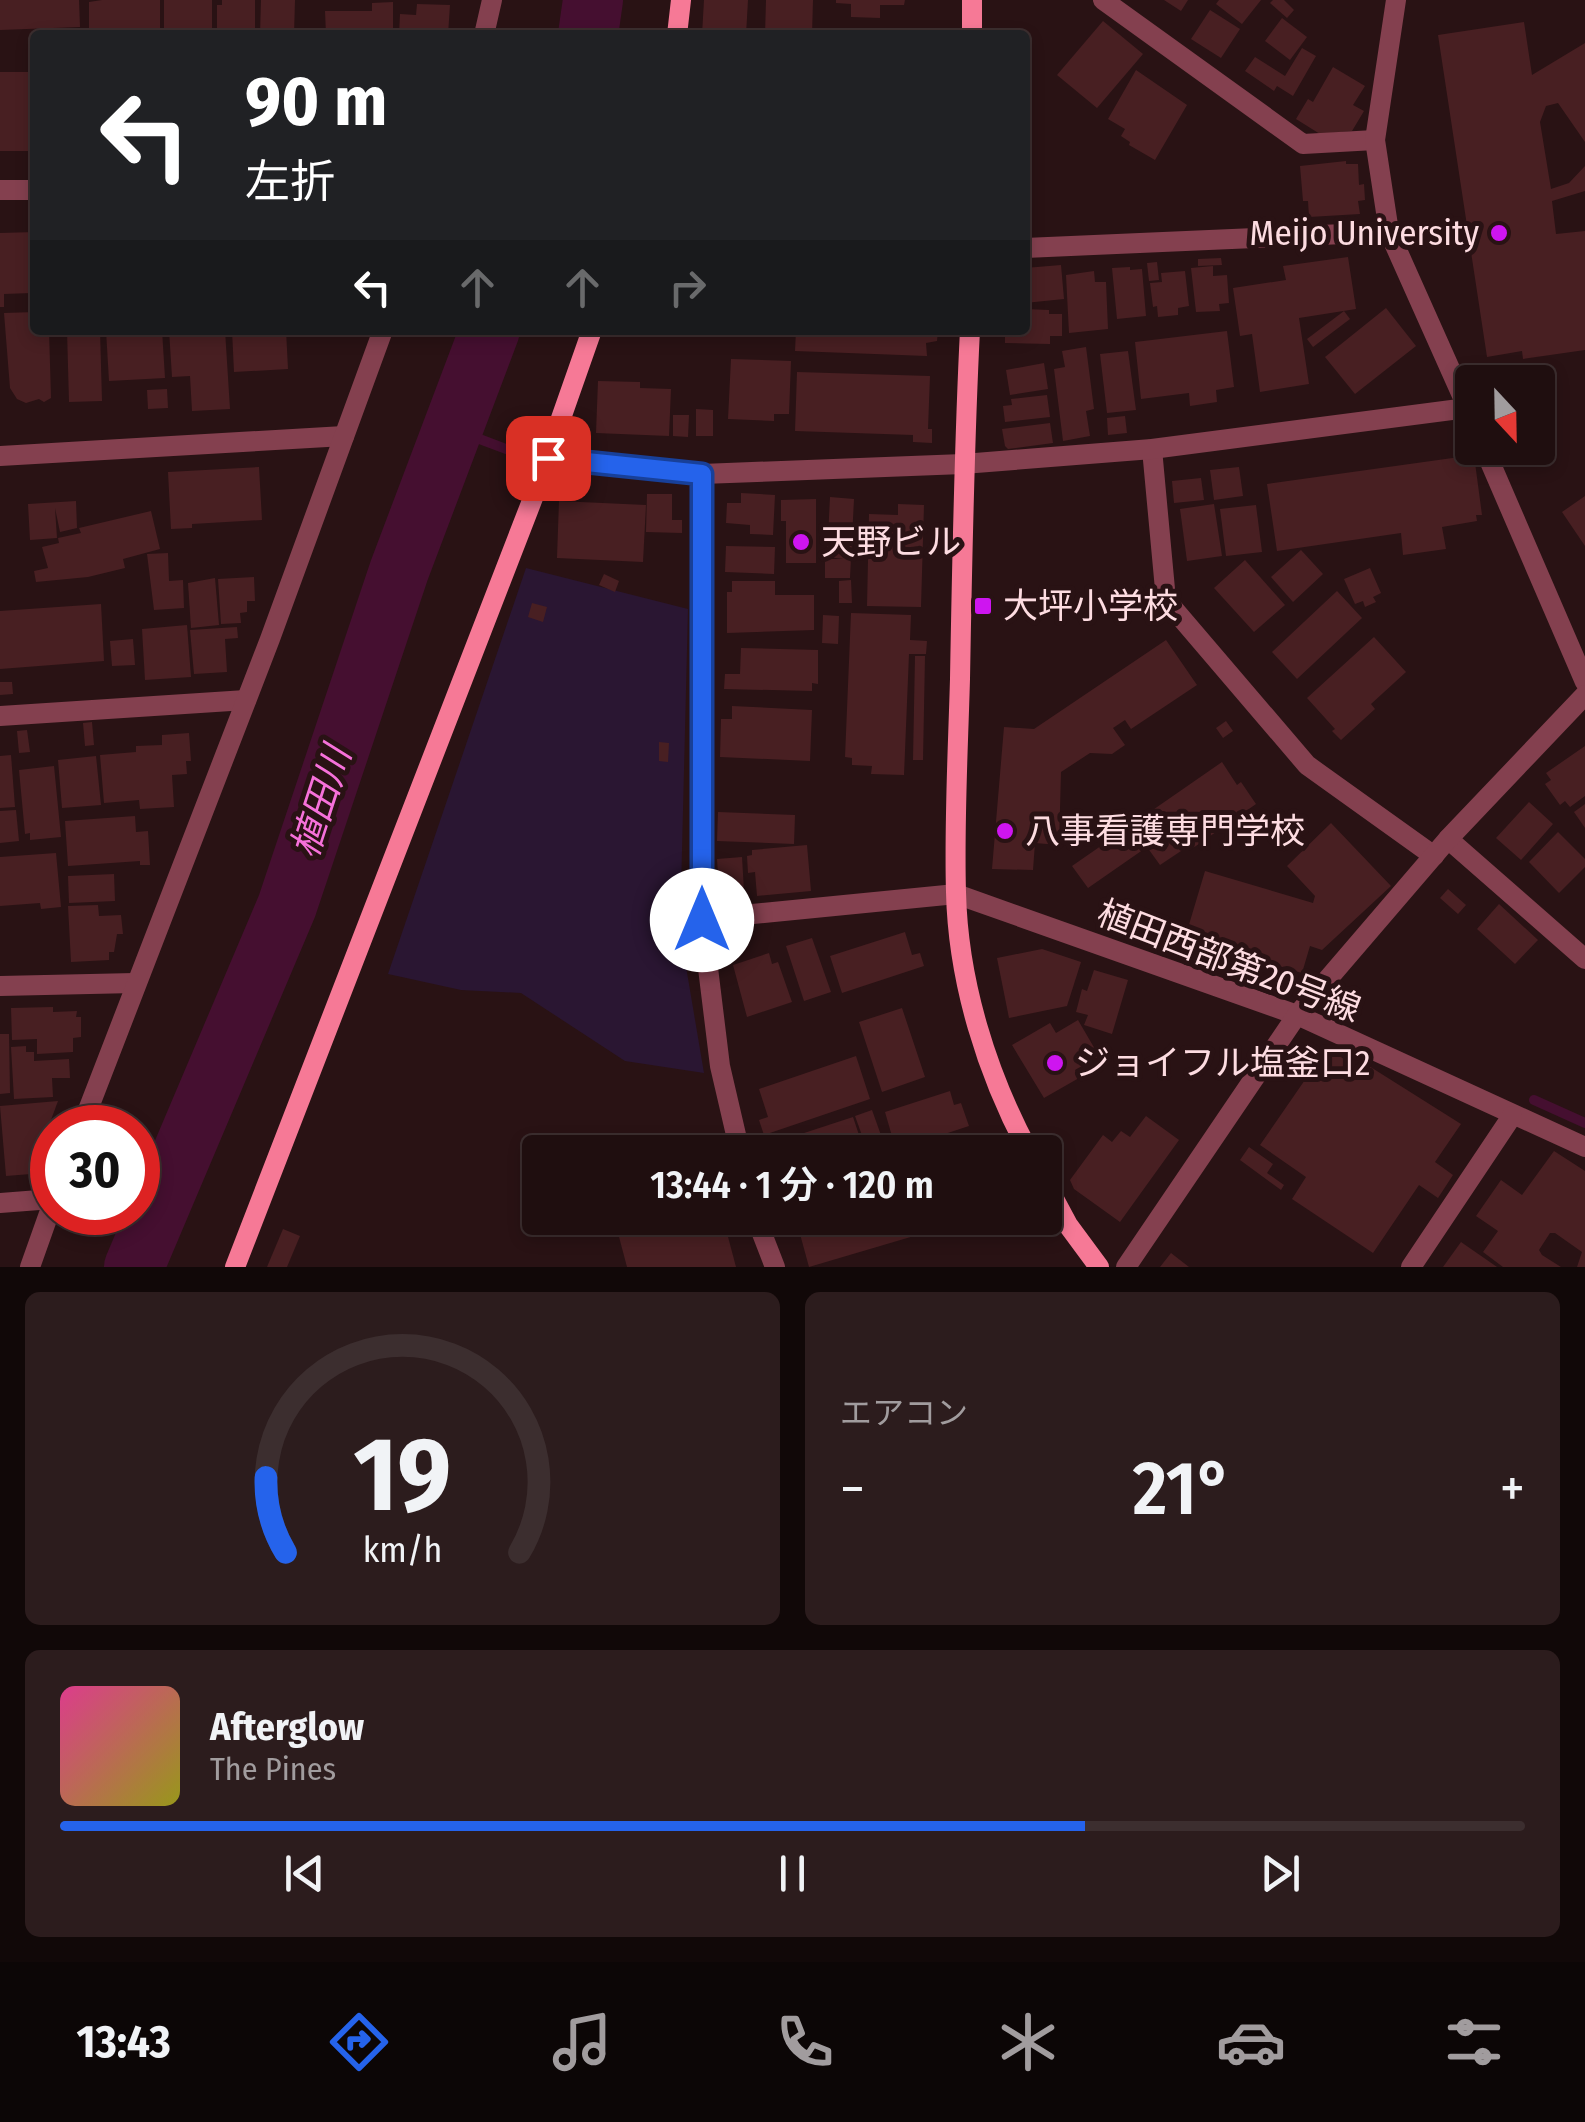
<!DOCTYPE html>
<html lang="ja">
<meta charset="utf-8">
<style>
:root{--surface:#1f0e0f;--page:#2c1c1d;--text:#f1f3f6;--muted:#a19c9e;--line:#3c2e2f;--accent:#2563eb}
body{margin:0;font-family:"Fira Sans Condensed","Noto Sans JP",sans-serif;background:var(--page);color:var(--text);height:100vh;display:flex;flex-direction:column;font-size:38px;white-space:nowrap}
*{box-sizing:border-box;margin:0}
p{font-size:32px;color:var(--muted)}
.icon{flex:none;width:55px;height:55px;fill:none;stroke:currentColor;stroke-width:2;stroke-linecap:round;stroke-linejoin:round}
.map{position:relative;height:1267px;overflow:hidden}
.sheet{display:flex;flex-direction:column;gap:25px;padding:25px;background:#110808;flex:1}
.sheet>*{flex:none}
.hud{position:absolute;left:30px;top:30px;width:1000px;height:305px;border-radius:10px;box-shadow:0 5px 15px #0003,0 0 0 2px var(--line);background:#202124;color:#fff;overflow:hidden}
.needle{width:65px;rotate:158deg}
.controls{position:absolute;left:1455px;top:365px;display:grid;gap:20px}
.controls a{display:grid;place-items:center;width:100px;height:100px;border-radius:10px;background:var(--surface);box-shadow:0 5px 15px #0003,0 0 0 2px var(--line);font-size:50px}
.speed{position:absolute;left:30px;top:1105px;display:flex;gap:20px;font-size:50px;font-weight:700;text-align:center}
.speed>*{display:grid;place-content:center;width:130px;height:130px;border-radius:50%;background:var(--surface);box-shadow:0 5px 15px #0003,0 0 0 2px var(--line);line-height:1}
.speed .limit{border:15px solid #d22;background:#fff;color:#111}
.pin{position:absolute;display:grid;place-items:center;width:85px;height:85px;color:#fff;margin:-42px;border-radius:20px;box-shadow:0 5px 15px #0006}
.me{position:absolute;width:110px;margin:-55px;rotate:0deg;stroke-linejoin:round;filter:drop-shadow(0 0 8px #0008)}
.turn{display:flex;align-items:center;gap:35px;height:210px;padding:0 50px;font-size:45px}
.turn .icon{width:130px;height:130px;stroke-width:2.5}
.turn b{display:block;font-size:70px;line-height:85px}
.lanes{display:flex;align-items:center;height:95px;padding:0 50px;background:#0003;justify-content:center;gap:50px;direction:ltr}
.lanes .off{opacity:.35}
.big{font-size:75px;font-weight:600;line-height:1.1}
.sheet .tile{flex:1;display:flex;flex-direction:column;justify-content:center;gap:15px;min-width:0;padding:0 35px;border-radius:15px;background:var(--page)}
.sheet .dial{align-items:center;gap:0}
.dial svg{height:260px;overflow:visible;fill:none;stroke:var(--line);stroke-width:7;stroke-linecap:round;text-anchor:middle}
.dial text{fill:var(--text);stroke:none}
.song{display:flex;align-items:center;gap:30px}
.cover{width:120px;height:120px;border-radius:15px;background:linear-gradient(135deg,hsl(330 70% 55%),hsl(60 70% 35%))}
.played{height:10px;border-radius:5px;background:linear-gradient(90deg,var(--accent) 70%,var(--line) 70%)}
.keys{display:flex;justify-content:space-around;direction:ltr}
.heat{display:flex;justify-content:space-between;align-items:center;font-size:55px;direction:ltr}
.sheet .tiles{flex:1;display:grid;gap:25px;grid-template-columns:1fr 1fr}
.tile:last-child{grid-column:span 2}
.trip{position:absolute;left:522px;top:1135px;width:540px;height:100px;border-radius:10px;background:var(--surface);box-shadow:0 5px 15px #0003,0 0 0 2px var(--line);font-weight:600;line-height:100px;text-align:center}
.tab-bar{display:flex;height:160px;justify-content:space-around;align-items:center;background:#0c0606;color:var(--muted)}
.tab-bar .icon{width:70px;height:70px}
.tab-bar .selected{color:var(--accent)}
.tab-bar b{font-size:45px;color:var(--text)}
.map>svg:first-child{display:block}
</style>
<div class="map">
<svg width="1585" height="1267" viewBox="0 0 1585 1267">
<rect width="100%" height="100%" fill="#291214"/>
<path fill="#2a1632" d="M526,568l162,41 -8,322 24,142 -79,-12 -104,-68 -60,-3 -73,-16z"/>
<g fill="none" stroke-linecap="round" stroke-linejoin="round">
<g stroke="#450f30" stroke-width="10">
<path d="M453,429l61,23"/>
<path d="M1534,1100l51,23"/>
</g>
<g stroke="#450f30" stroke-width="60">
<path d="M588,35l5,-35"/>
<path d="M134,1267l153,-361 112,-335 91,-241"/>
</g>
</g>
<g fill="#481f22">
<path d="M0,0h79l1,27 -80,3z"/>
<path d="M102,0h58v35h-71v-33z"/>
<rect x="164" y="0" width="48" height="35"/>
<path d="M222,0h33v35h-30v-4l-8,-1v-25h5z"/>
<path d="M261,0h34l-1,35h-34z"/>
<path d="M704,0h44l-2,35h-44z"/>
<path d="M766,0h47l-1,35h-47z"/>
<path d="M836,0h69l-1,5h-24v13l-29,-1v-13l-15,-1z"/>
<path d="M1164,0h24l-7,11z"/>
<path d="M1219,0h42l-19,24 -26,-20z"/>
<path d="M1273,0h11l10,10 -7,8 -17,-15z"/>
<path d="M393,2v33h-67l-1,-24h47v-8z"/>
<path d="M417,4l33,1 -2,30h-49l1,-21 16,1z"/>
<path d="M1210,10l30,19 -19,29 -30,-19z"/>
<path d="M1282,18l25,19 -17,23 -25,-19z"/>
<path d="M1103,21l40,33 -46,54 -40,-33z"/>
<path d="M1524,22l8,53 53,-32v99l-27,-39 -12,3 -6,16 11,67 18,-6 16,-17v25l-33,10 4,33 29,-3v119l-62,9 -1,-8 -35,6 -49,-322z"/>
<path d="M1302,48l14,8 -23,40 -16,-10 -3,5 -29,-20 10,-14 30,19z"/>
<path d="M1333,67l32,19 -12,19 11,6 -12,20 -32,3 -24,-15 12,-20 5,3z"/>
<path d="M1136,70l51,35 -32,55 -26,-15 1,-3 -9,-6 4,-7 -17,-10z"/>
<path d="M0,72h29l1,79h-30z"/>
<path d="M1346,161v3h12l1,21 5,-1 1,16 -7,1 2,13 -51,3 -1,-16h-5l-3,-35z"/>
<path d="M35,232l-3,61 -28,1v13h-4v-74z"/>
<path d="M1348,257l8,52 -57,9 10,66 -49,8 -8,-58 -12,2 -7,-48 53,-8 -3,-14z"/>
<path d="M1221,258l1,7 -24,1v-7z"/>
<path d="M1157,262l2,18 -10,1 -2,-18z"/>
<path d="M1061,265l3,34 -39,4v-35z"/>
<path d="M1213,266v10l14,-1 2,28 -10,1 1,7 -24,1 -5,-44z"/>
<path d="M1130,267v3l12,-1 4,47 -29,3 -5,-51z"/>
<path d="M1094,271l1,11h11l2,47 -39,4 -3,-58z"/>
<path d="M1185,271l4,35 -11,2v7l-20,2 -1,-11 -4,1 -3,-24 12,-1 -1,-9z"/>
<path d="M1386,308l30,38 -61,48 -30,-37z"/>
<path d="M1025,309l24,1v4h13v22h-12v8l-45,-1v-13h20z"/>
<path d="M1344,311l6,8 -37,28 -6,-8z"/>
<path d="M35,312v18h14l2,68 -7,4 -5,-3 -13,4 -9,-4 -7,-11 -6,-75z"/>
<path d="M67,330h33l2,71 -33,1z"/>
<path d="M106,330h56l3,48 -56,3z"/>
<path d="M169,330h56l5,79 -38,2 -2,-35 -18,1z"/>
<path d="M232,330h54l2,39 -54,3z"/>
<path d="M796,330h142l-1,11 -11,2 1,13 -132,-5z"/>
<path d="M1227,331l7,56 -18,3 1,12 -27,4 -1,-13 -48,6 -6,-57z"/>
<path d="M1086,347l8,62 -8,2 4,25 -27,5 -9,-72 11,-2 -3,-16z"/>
<path d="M1128,351l8,59 -29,3 -7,-59z"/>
<path d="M731,359l60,2 -2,53h-15v7l-46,-2z"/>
<path d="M1044,363l4,26 -38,6 -4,-25z"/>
<path d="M797,372l133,4 -2,53h4v14l-19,-1v-7l-118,-4z"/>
<path d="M598,381l42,1v6l31,1 -2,47 -73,-3z"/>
<path d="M167,389l1,19 -20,1 -1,-19z"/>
<path d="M1047,395l3,22 -45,5 -2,-16 9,-1 -1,-6z"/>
<path d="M696,409l17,1v26h-17z"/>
<path d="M673,415h16l-1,22 -15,-1z"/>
<path d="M1125,416l2,17 -19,2 -1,-17z"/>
<path d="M1050,423l3,20 -45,6 -3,-3 -3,-17z"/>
<path d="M1474,455l8,60h-6l1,6 -35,6 4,22 -43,6 -2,-22 -124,18 -10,-67z"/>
<path d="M259,467l3,53 -70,4v4l-21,1 -3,-57z"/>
<path d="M1239,467l4,29 -29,4 -4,-30z"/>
<path d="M1201,478l3,22 -30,3 -2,-22z"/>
<path d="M741,493l34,2 -2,40 -23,-1v-9l-24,-2 1,-20h14z"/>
<path d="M647,494h25v26h10v13l-36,-1z"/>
<path d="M1585,496v50l-23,-34z"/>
<path d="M830,497l24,2 -4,79h-25v-19h19l-17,-2z"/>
<path d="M816,499v64h-30v-42h-5v-21z"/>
<path d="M76,501l1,27 -17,4 -5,-24 2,30 -27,2 -2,-36z"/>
<path d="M559,501l87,4 -3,57 -86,-4z"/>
<path d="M898,504l26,1 -3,102 -54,-1 2,-92 29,1z"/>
<path d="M1214,504l8,52 -35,5 -7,-52z"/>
<path d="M1256,505l6,47 -36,4 -6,-47z"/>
<path d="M151,511l9,38 -37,10 2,9 -37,9 -52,5 -2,-11 14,-3 -6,-21 17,-4 -1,-5 23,-5 -2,-5z"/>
<path d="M726,546l49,1 -1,27 -49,-2z"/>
<path d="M1301,550l22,24 -30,28 -22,-25z"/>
<path d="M168,553l1,28 14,-1 1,28 -30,2 -7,-56z"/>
<path d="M1245,560l40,45 -31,27 -40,-44z"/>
<path d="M1370,568l11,25 -8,4 3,5 -11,5 -2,-6 -8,3 -11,-25z"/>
<path d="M604,574l15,7 -4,11 -16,-7z"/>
<path d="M254,577l1,24h-8v11l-7,1 1,10 -20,1 -3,-45z"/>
<path d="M215,578l4,47 -28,3 -3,-45z"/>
<path d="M851,580l1,23h-13v-22z"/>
<path d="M732,581h43v14h39v35l-87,3v-41h5z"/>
<path d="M1337,591l25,27 -65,61 -25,-27z"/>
<path d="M532,603l15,4 -4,15 -15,-5z"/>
<path d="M101,604l3,57 -104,8v-58z"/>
<path d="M851,613l60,2 -1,25 17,1 -1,13h-17l-5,121 -33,-1 1,-8 -20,-1v-7l-7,-1z"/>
<path d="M823,615l16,1 -1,28 -16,-1z"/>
<path d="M187,625l4,52 -46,3 -3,-51z"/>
<path d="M237,627l1,11 -13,1 2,33 -33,2 -4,-44z"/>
<path d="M1374,637l32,35 -35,32 4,5 -34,31 -9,-9 3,-2 -28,-31z"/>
<path d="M133,639l2,26 -23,1 -2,-25z"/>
<path d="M1166,640l31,45 -66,44 -6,-9 -12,8 12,17 -13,9 -22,-1 -29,19 -2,73 -24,-2 -2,27 -41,-1 12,-142 30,2z"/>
<path d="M741,648l77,2v34l-6,-1v8l-88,-2 1,-15h15z"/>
<path d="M915,656h10l-2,104h-10z"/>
<path d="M0,682h12l1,12 -13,1z"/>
<path d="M732,706l80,4 -2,51 -90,-4 1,-38h11z"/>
<path d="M1226,721l7,10 -10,7 -7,-10z"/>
<path d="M92,722l2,23 -9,1 -2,-23z"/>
<path d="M27,730l3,22 -11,1 -2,-22z"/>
<path d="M189,733l2,28h-5l1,13 -15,1 2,32 -34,2 -1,-9 -35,3 -4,-48 36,-3v-6l26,-1v-10z"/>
<path d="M659,742l10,1 -1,19 -9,-1z"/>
<path d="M1585,746v50l-15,11 -5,-6 -5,4 -15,-21 6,-4 -5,-7z"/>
<path d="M11,755l4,52 -15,1v-52z"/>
<path d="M96,756l5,49 -39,3 -4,-48z"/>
<path d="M1222,762l15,23 4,-3 15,22 -63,44 -3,-3 -30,20 -13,-18 -59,41 -16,-22z"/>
<path d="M54,766l7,71 -31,3v-7l-5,1 -6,-64z"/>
<path d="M1529,802l24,22 -32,36 -25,-22z"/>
<path d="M1585,804v24l-11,-16z"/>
<path d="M16,810l3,31 -19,2v-32z"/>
<path d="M718,812l77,3 -1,29 -77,-3z"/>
<path d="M135,816l1,16 12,-1 2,34h-10v-4l-72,5 -3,-45z"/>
<path d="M1331,823l60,63 -69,64 -12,-4 -8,27 -117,-35 20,-67 108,32 2,-7 -28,-30z"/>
<path d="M1558,832l27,27v8l-26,26 -30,-31z"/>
<path d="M807,845l4,46 -54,5 -2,-24 -7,1 -1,-17 5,-1v-5z"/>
<path d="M56,853l5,54 -20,2 -1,-6 -40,3v-49z"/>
<path d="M742,857l2,34 -25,1 -2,-33z"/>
<path d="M114,874l1,27 -46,2 -1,-27z"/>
<path d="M1448,889l18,16 -8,9 -18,-16z"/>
<path d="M1499,904l39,36 -23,24 -38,-35z"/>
<path d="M98,905l1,11 22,-1 2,19h-6l-3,18h-5v8l-38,2 -3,-56z"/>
<path d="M905,932l7,23 8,-2 4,13 -82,27 -12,-37z"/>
<path d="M812,938l19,54 -27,9 -18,-55z"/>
<path d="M1042,949l39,13 -14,44 -58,12 -12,-60z"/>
<path d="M769,953l3,11 6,-2 14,40 -45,15 -14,-52z"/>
<path d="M1094,970l34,10 -16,54 -28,-9 4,-10 -12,-3 6,-23 5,2z"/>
<path d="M53,1007v5l24,-1 -1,6h5v20l-8,1v14l-36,2v-15l-25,1 -1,-32z"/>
<path d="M902,1008l23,69 -43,15 -23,-70z"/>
<path d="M1078,1020l21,36 -24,14 4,8 -35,20 -32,-53 38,-22 6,10z"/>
<path d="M0,1034h9l1,59 -10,1z"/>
<path d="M26,1046v6h8v9l35,-2 1,19h-18l1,19 -39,2 -3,-52z"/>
<path d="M1327,1048l29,19 5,-6 100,63 -26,38 18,13 -15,23 -19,-13 -46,68 -81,-54 14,-22 -46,-32z"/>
<path d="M856,1056l14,43 -106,36 -5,-15 9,-3 -9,-28z"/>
<path d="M950,1091l4,14 7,-2 8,23 -73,24 -11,-38z"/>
<path d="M58,1101l-27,73 -25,2 -6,-70z"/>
<path d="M872,1110l15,42h-19l-13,-36z"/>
<path d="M1146,1116l33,24 -59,82 -46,-33 -4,-9 33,-45 9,7 9,-11 9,6z"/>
<path d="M853,1117l11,33 -9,2h-92l-2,-5z"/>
<path d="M935,1140l5,12h-35z"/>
<path d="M1249,1147l24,17 -6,9 17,12 -3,5 -41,-30z"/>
<path d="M1554,1151l31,20v96h-8l5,-15 -27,-19h-5l-11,17 3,5 19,12h-58l-20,-15 15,-21 -22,-15 25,-36 21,15z"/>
<path d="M614,1218h109l13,49h-109z"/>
<path d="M814,1218h94l6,18 -105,31 -12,-44z"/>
<path d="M283,1229l17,7 -13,31h-20z"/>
<path d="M1461,1242l36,25h-54z"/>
<path d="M1171,1253l18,14h-29z"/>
</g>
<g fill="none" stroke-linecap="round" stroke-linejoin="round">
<g stroke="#84404f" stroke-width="20">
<path d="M1103,0l200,144 72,-4"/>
<path d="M1396,0l-21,140 14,92 83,186"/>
<path d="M484,35l8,-35"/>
<path d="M0,190h35"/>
<path d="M1025,248l364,-16"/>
<path d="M1484,448l101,234"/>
<path d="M1152,449l14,151 141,165 127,91"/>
<path d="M0,456l344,-20"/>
<path d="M548,458l154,16 261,-10 189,-15 315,-41"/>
<path d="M702,474v445l18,147 20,86"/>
<path d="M0,716l246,-16"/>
<path d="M1448,839l137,120"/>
<path d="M702,919l254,-25 341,121 288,132"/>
<path d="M0,986l135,-3"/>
<path d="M81,1128l189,-489 113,-309"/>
<path d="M0,1203l52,-4"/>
<path d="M756,1218l19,49"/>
<path d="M30,1267l22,-62"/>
<path d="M1126,1267l171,-252 151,-176 137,-144"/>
<path d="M1411,1267l101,-151"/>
</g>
<g stroke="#f67996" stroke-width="20">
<path d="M677,35l4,-35"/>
<path d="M972,35v-35"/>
<path d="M970,330c-6,116 -8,233 -10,349 -2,71 -6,142 -4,213 2,90 31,182 73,260"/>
<path d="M1045,1182l23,43 31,42"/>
<path d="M235,1267l298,-769 59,-168"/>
</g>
</g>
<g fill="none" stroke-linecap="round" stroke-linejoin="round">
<g stroke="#184099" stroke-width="25">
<path id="route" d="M548,458l154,16v446"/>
</g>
<use href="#route" stroke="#2563eb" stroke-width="18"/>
</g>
<g fill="#ce15f0" stroke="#291214" stroke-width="4">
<circle cx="1499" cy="233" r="10"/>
<circle cx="801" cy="542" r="10"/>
<rect x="973" y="596" width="20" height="20" rx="5"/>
<circle cx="1005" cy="831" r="10"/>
<circle cx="1055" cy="1063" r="10"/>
</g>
<g text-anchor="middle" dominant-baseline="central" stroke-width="10" stroke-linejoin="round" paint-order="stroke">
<g font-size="35" fill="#fddce1" stroke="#291214" text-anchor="start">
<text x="1479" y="233" text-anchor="end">Meijo University</text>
<text x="821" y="542">天野ビル</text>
<text x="1003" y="606">大坪小学校</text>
<text x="1025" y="831">八事看護専門学校</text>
<text x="1075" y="1063">ジョイフル塩釜口2</text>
</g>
<g font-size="35" fill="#fddce1" stroke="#291214">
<text transform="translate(1229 961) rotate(21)">植田西部第20号線</text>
</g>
<g font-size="38" font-style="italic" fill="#f671da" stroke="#291214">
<text transform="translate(321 802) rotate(-72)">植田川</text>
</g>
</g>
</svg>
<div class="controls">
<a><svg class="needle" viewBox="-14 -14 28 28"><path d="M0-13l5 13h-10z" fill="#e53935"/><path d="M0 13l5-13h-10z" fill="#a19c9e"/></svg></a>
</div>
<div class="speed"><div class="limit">30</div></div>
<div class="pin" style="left:548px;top:458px;background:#d93025"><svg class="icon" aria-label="arrive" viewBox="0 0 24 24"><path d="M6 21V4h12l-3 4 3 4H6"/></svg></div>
<svg class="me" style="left:702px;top:920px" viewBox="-20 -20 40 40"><circle r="19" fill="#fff"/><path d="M0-13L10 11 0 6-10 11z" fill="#2563eb"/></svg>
<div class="trip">13:44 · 1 分 · 120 m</div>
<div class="hud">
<div class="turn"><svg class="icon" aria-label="left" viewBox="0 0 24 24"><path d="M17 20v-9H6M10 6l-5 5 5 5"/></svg><div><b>90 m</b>左折</div></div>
<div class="lanes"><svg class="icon" aria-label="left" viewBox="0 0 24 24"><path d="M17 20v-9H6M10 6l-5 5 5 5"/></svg><svg class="icon off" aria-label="ahead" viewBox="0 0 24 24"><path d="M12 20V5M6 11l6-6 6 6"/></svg><svg class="icon off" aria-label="ahead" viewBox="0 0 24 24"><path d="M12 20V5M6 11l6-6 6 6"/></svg><svg class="icon off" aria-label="right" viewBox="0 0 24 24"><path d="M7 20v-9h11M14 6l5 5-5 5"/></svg></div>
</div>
</div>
<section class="sheet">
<div class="tiles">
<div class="tile dial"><svg viewBox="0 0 100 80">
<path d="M14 69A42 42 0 1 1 86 69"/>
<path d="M14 69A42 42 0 0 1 8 46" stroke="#2563eb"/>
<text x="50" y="56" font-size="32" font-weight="700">19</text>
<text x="50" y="72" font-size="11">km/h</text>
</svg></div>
<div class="tile"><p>エアコン</p>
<div class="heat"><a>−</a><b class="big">21°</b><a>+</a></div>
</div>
<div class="tile">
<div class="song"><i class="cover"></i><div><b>Afterglow</b><p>The Pines</p></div></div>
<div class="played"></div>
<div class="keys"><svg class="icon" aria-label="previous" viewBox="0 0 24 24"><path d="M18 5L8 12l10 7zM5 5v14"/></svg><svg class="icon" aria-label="pause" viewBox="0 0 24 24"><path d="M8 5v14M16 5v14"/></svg><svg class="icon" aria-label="next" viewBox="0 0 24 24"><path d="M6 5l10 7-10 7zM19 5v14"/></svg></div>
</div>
</div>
</section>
<nav class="tab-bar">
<b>13:43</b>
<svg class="icon selected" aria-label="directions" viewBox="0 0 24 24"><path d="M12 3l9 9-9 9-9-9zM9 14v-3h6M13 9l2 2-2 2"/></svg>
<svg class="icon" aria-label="music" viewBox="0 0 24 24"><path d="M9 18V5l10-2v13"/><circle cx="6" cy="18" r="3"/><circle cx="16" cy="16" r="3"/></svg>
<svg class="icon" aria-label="phone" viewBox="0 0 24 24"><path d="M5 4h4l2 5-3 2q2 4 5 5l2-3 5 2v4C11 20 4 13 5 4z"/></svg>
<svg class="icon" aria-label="climate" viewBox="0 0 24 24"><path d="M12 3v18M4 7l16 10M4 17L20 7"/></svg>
<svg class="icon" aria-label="car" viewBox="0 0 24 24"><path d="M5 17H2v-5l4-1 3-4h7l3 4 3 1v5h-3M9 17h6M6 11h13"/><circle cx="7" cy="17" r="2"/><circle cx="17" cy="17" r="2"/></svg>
<svg class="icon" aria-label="filters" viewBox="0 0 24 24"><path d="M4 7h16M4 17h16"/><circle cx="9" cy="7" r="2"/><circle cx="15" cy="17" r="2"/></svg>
</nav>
